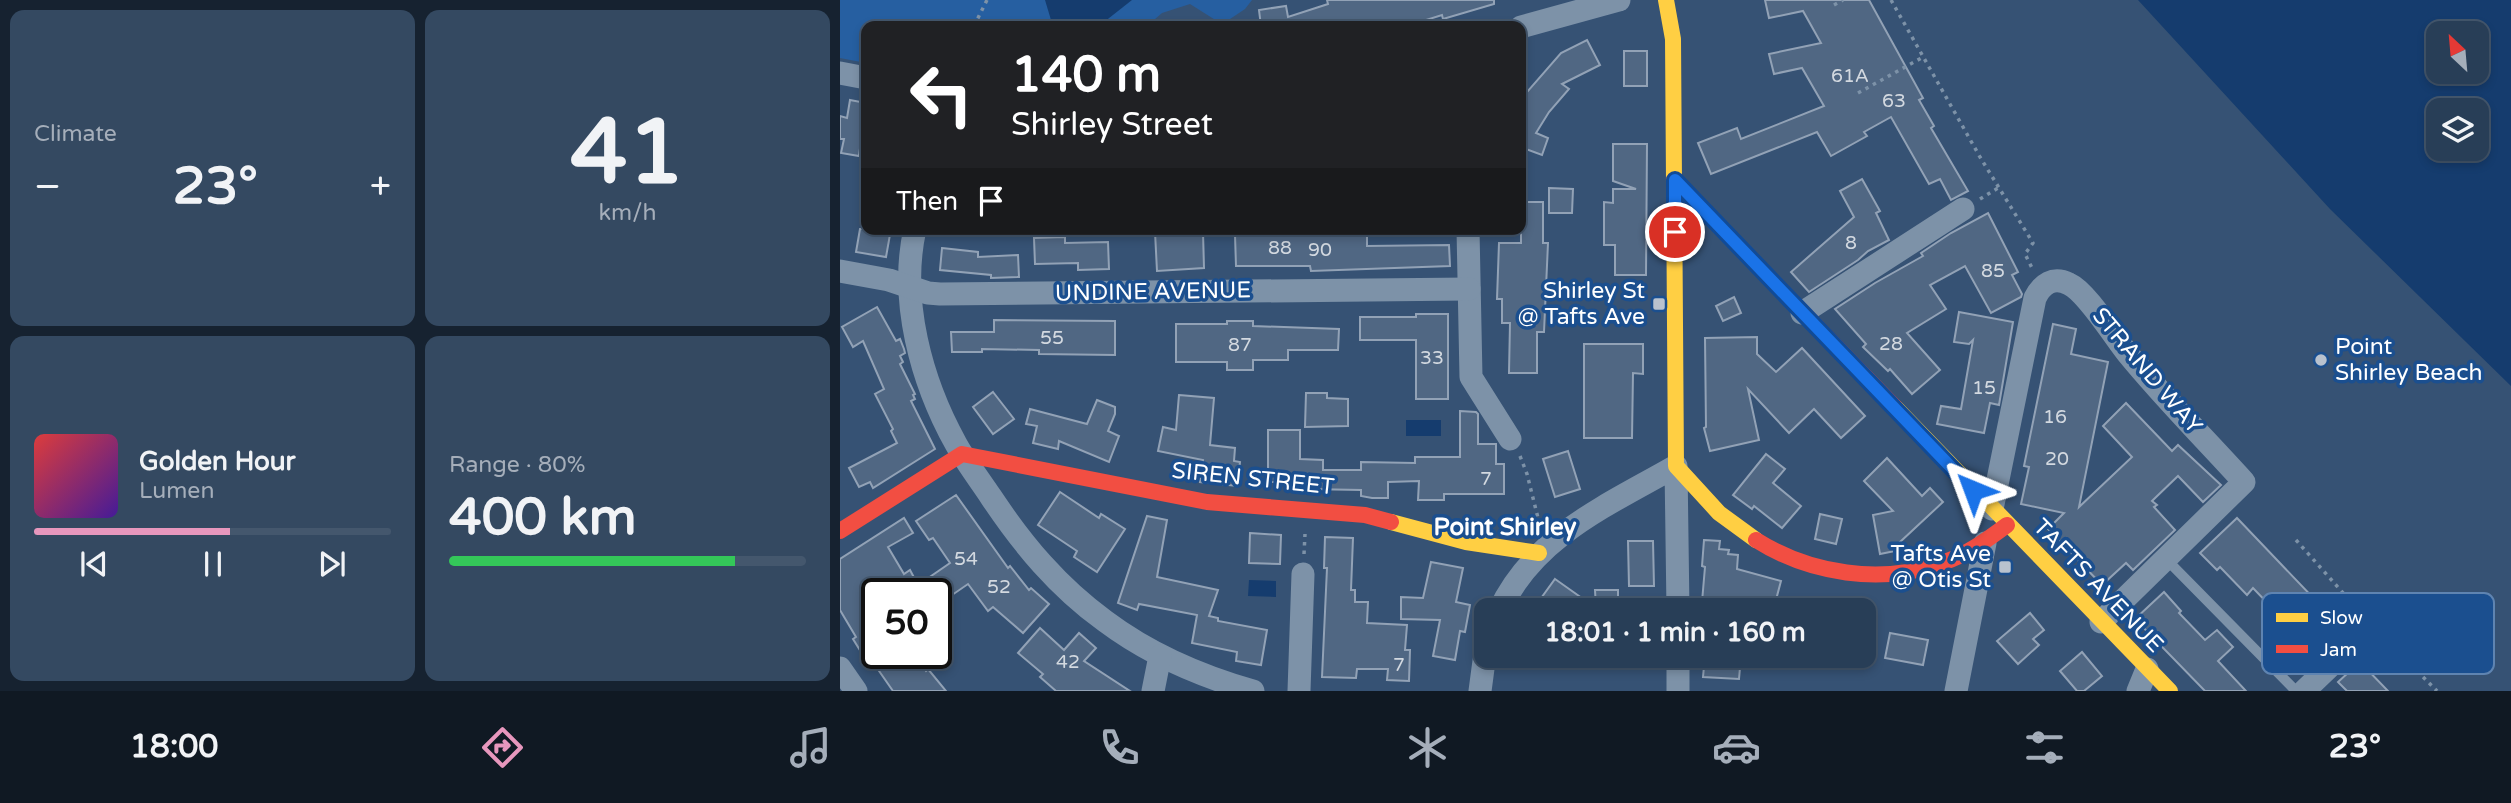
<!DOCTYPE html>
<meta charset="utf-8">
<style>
:root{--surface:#283e57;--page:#344961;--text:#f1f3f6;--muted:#a5aeba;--line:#44576d;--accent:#e797bd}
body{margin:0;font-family:"Varela Round",sans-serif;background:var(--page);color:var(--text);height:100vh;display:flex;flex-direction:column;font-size:26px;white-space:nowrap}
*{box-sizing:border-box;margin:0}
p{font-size:23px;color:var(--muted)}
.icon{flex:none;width:38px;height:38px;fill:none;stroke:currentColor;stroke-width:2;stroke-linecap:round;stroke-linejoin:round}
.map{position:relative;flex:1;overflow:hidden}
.drawer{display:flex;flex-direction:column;gap:10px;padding:10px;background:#162230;width:840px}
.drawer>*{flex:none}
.top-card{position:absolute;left:21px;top:21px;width:665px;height:214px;border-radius:14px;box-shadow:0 4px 10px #0003,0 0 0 2px var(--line);background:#202124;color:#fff;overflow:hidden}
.needle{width:46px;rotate:334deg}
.tools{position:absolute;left:1586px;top:21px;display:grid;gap:14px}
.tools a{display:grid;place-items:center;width:63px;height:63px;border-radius:14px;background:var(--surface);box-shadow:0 4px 10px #0003,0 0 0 2px var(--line);font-size:35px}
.speed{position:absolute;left:21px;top:578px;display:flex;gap:14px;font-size:35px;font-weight:700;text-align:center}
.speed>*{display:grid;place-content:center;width:91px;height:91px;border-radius:50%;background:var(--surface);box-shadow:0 4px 10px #0003,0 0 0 2px var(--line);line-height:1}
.speed .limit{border:4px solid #111;border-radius:10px;background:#fff;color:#111}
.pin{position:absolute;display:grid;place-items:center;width:60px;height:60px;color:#fff;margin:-30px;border:4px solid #fff;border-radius:50%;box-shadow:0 2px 7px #0007}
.me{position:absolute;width:77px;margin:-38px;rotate:316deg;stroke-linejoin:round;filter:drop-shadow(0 0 5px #0008)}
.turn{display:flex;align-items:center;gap:24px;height:147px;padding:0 35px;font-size:32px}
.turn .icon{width:91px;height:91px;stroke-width:2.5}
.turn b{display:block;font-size:49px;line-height:60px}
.then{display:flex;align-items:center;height:66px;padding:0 35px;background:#0003;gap:14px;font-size:26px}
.big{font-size:52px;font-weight:700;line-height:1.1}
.drawer .card{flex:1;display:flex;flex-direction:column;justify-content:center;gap:10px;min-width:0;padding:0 24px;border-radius:14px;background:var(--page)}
.drawer .dial{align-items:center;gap:0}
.dial b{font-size:91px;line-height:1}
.song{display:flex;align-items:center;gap:21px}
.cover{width:84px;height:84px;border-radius:10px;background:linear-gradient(135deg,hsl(0 70% 55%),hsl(260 70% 35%))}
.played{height:7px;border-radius:4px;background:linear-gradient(90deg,var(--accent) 55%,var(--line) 55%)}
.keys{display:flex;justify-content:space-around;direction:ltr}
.heat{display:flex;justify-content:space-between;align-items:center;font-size:38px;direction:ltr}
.charge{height:10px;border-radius:5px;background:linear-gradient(90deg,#34c759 80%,var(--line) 0)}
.drawer .tiles{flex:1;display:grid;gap:10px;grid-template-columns:repeat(2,1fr)}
.trip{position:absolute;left:634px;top:598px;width:402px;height:70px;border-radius:14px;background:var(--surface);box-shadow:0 4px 10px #0003,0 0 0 2px var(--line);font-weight:700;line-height:70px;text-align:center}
.menu{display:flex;height:112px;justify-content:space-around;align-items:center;background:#101923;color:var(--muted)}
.menu .icon{width:49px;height:49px}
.menu .on{color:var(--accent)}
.menu b{font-size:32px;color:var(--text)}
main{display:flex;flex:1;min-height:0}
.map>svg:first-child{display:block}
</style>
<main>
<section class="drawer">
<div class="tiles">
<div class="card"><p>Climate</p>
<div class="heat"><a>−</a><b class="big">23°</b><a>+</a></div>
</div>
<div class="card dial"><b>41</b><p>km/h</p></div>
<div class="card">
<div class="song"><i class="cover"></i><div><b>Golden Hour</b><p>Lumen</p></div></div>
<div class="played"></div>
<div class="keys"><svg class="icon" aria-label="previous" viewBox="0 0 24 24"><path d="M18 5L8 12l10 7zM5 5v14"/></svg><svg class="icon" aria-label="pause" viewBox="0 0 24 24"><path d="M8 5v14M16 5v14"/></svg><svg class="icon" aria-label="next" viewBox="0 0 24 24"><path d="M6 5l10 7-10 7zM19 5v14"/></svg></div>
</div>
<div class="card"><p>Range · 80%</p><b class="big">400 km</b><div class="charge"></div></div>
</div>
</section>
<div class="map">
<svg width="1671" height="691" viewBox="0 0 1671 691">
<rect width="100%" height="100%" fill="#365274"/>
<path fill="#265fa1" d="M0,0h412l-7,9 -21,14 -7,-2 -27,-17 -28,9 -15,13h-281v37l-26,-5z"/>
<g fill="#153c6e" fill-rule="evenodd">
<path d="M205,0h87l-33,26h-40l-8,-6z"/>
<path d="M1298,0h373v386l-181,-177zM1598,33h38v39h-38zM1636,110v39h-38v-39z"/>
<rect x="566" y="420" width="35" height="16"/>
<path d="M409,580l27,1v16l-28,-1z"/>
</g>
<g fill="#506783" stroke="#92a2b6" stroke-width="2">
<path d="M487,0h167v4l-51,15 -1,-4 -35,11h-146l-2,-16 27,-4 2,11 40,-13z"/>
<path d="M925,0h104l54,98 -4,2 15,26 -3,2 37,63 -17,9 -11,-21 -11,5 -38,-67 -27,15 3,4 -36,20 -14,-24 -106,42 -13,-31 39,-15 4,11 83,-33 -22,-38 -28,6 -5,-20 52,-11 -18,-32 -34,7z"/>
<path d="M747,40l13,25 -38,19 7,5 -20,23 -13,21 12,5 -6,17 -16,-6 -5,9v-59l40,-46z"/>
<rect x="784" y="51" width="23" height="35"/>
<path d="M10,100l16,3 -7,53 -18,-3 3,-14h-4v-23l7,2z"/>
<path d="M773,144h34l-1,131h-31v-30h-11v-43l9,1v-14h23l-23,-8z"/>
<path d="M1022,179l18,32 -4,2 13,27 -21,11 -10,9 -49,32 -18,-20 63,-55 -14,-26z"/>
<path d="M709,188l24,1 -1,24h-23z"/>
<path d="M681,202h22v41h5l-4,89h-7v41h-28l1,-50h-8v-24h-5l2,-56h22z"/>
<path d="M1148,213l30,59 -6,3 10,19 -1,3 -30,16 -26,-47 -35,19 16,24 -39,24 33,37 -28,24 -22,-25 -2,2 -25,-24 3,-3 -31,-35 40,-26 48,-27 -2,-3 30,-20z"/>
<path d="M20,229h31l-5,28 -30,-5z"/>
<path d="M429,229h60l1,7 37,-1v11l82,-1 1,21 -139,5 -1,-5h-74l-1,-31 35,-1z"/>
<path d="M315,232h48l1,36 -47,3z"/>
<path d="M225,237v6l43,-1 1,27 -31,1v-7l-43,1 -1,-26z"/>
<path d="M102,248l36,4v5l40,-2 1,22 -28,1v-3l-51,-5z"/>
<path d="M894,297l7,16 -18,8 -7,-15z"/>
<path d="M37,307l19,34 4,-2 4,10 1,4 -5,3 3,6 -3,2 15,30 -2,1 2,4 -4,2 24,48 -62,39 -3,-6 -11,5 -10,-19 48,-25 -6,-12 2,-2 -18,-35 9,-5 -21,-48 -10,6 -11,-20z"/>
<path d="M1119,312l54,10 -14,83 -9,-2 -6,30 -47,-9 4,-18 20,3 12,-69 -4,4 -15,-2z"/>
<path d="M576,314h32v85h-32v-59h-56v-23h56z"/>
<path d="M154,320l121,1v34l-76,-1v-4l-57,-1v3h-30l-1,-20h43z"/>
<path d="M387,321h26v5l86,3 -1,21h-50v10h-35v10h-26v-8h-51v-38h51z"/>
<path d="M1213,324l23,5 -5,25 37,8 -29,145 53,-50 -29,-31 23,-23 46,48 6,-6 43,40 -18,17 -25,-26 -26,25 5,4 -3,2 21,23 -42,40 -7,-7 -24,22 -54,-56 16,-16 -43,-9 8,-37 -5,-1z"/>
<path d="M917,337v17l19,18 26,-24 63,68 -24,22 -27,-29 -25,24 -41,-44 11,51 -49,11 -6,-23 2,-1 -1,-89z"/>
<path d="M744,344h59v30l-10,-1 -1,65h-48z"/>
<path d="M153,392l21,27 -21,15 -20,-27z"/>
<path d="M466,393h21v5l21,1v27l-43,1z"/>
<path d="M339,395l35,3 -4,47 25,3 -1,13 6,1 -3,24 -37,-4 3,-22 -45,-9 5,-24 13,3z"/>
<path d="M257,400l18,7v7l-7,17 11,5 -10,26 -50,-21 -1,8 -25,-6 4,-17 -11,-2 4,-15 57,15z"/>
<path d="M620,411l16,1 2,2v30h18v20h8v30h-60v6h-26l1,-19 -31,1v16h-16l-11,-2v-6l-53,-1v-7h-40v-52h32v29l23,1v10h38v-8l54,1v-6h45z"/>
<path d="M728,451l12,38 -25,8 -12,-38z"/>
<path d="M926,454l19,15 -12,14 28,23 -19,22 -28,-22 -2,3 -19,-14z"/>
<path d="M1047,458l35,38 8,-8 13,14 -44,41 1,7 -20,4 -7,-39 20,-4 -29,-30z"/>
<path d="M220,492l39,26 2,-4 24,15 -28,43 -23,-15 3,-6 -39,-26z"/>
<path d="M116,495l52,73 2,-2 19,24 2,-2 18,16 -26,29 -30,-26 -5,4 -20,-27 -29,20 -3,-11h-59v60h36l13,18 2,-2 18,22h-53l-23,-33 -4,2 -13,-21 3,-2 -16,-27v-51l64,-41 9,15 -25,14 16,27 6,-4 8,15 32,-22 -17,-25 -4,2 -13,-19z"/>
<path d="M980,514l22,5 -6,25 -21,-5z"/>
<path d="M307,516l20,4 -10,57 61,13 -9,26 9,2v3l49,9 -6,35 -25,-4 1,-9 -45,-9 5,-28 -58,-11 -2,6 -19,-7z"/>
<path d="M1397,518l105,110 -31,30 -15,-15 5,-5 -48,-50 -6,7 -27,-28 -3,3 -17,-17z"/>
<path d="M410,533l31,2 -1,29 -31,-1z"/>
<path d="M485,537l28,1 -2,52h4v12h13l-1,21 40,2 -2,25h5l-1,31 -22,-1 1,-11h-31l-1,9 -34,-1 5,-109h-3z"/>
<path d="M864,540l16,1 -1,8 10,1 -1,4 10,1 -1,14 44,12 -8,30 -26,-6 -45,-3 3,-35 -3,-1z"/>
<path d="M788,541h25l1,45h-25z"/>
<path d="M591,562l32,6 -7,34 14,3 -5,27 -5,-1 -5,29 -22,-4 7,-36 -39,-1v-22l22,1z"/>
<path d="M715,579l41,29 -1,-18h23v21h-65l-14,-10z"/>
<path d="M1324,592l17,19 -2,2 26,27 12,-10 16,17 -15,14 28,30h-41l-70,-72z"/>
<path d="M1190,613l14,17 -11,9 6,6 -21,19 -21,-23z"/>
<path d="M200,628l24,22 15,-17 17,15 -12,13 46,30h-74l-16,-14 3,-3 -25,-21z"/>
<path d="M1050,633l38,7 -5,25 -38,-7z"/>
<path d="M1242,652l20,24 -18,15h-7l-17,-20z"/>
<path d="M865,656h36l-2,23 -36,-2z"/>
<path d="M1520,662l28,29h-41l-9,-9z"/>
</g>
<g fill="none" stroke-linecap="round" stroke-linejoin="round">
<g stroke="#7d92a8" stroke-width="3.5" stroke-dasharray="3.5 5" stroke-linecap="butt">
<path d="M1051,0l89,157 53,86 -8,11 8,16"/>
<path d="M994,5l9,-5"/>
<path d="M134,26l13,-26"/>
<path d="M1018,93l67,-37"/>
<path d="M1140,199l18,-11"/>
<path d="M680,456l7,18 13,52"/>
<path d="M1456,540l64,72"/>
<path d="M464,554l1,-20"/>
<path d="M1547,641l50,50"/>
</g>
<path stroke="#7d92a8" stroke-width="10" d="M1326,559l130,132"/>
<g stroke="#7d92a8" stroke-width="23">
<path d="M681,27l98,-27"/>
<path d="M0,73l26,5"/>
<path d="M75,229c-16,71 6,152 41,215 10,18 23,35 35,53 32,48 67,90 114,124 44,33 95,55 148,70"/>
<path d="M628,229l3,148 39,62"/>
<path d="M0,271l49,9 39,13 12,1 529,-5"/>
<path d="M962,313l161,-104"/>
<path d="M1152,509l43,-211c7,-14 18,-22 34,-14 18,8 45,53 59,70 36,44 77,85 116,128l-143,140"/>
<path d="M659,611c35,-75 109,-106 177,-145l2,145"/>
<path d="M838,656v35"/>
<path d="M0,668l16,23"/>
<path d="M313,691l7,-35"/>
<path d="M459,691l4,-117"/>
<path d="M640,691l6,-45"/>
<path d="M1116,691l29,-148"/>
<path d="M1298,691l9,-22"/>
<path d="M1464,691l68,-65"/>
</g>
<g stroke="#ffcf43" stroke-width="16">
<path d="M826,0l7,39 3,427 43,47 37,27"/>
<path d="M1055,407l275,284"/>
<path d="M551,522l75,20 73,11"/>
</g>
<g stroke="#f24e42" stroke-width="16">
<path d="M834,180l221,227"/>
<path d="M0,531l122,-77 245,48 158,13 26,7"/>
<path d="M916,540c54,34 125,45 186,23 24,-8 45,-23 65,-38"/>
</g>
</g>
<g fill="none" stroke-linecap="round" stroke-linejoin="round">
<g stroke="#114b97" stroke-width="18">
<path id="route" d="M835,232v-52l298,310"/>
</g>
<use href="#route" stroke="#1a73e8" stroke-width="12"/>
</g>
<g fill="#b9c2ce" stroke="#1b4f8f" stroke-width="2.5">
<rect x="812" y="297" width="14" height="14" rx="3.5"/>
<circle cx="1481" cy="360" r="7"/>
<rect x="1158" y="560" width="14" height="14" rx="3.5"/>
</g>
<g text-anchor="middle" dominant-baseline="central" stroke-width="7" stroke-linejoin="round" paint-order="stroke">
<g font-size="19" fill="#d3d9e0">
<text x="1010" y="76">61A</text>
<text x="1054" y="101">63</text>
<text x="1011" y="243">8</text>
<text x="440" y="248">88</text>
<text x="480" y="250">90</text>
<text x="1153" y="271">85</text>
<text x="212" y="338">55</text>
<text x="1051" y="344">28</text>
<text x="400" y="345">87</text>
<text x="592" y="358">33</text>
<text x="1144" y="388">15</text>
<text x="1215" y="417">16</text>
<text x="1217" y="459">20</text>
<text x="646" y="479">7</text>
<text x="126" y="559">54</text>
<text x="159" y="587">52</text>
<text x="228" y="662">42</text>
<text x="559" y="665">7</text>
</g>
<g font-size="23" fill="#fff" stroke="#1b4f8f" text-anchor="end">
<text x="805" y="291">Shirley St<tspan x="805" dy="26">@ Tafts Ave</tspan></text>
<text x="1495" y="347" text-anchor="start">Point<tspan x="1495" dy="26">Shirley Beach</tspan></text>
<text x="1151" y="554">Tafts Ave<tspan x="1151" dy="26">@ Otis St</tspan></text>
</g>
<g font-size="23" fill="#fff" stroke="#1b4f8f">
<text transform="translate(313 292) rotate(-1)">UNDINE AVENUE</text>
<text transform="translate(1307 371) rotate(50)">STRAND WAY</text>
<text transform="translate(413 479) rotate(6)">SIREN STREET</text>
<text transform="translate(1258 586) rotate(46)">TAFTS AVENUE</text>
</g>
<g font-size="24" font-weight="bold" fill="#fff" stroke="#1b4f8f">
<text x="665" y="527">Point Shirley</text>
</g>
</g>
<rect x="1422" y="593" width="232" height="81" rx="10" fill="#1b4f8f" stroke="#5f84b1" stroke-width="2"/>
<rect x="1436" y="613" width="32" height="9" fill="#ffcf43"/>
<rect x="1436" y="645" width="32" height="8" fill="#f24e42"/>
<g font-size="19" fill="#fff">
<text x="1480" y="624">Slow</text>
<text x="1480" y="656">Jam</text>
</g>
</svg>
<div class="tools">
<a><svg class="needle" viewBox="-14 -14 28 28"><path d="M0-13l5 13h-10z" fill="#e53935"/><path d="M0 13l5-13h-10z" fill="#a5aeba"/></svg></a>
<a><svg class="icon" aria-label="layers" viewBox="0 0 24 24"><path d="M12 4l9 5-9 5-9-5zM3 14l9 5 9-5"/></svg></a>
</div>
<div class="speed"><div class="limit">50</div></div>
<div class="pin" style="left:835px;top:232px;background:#d93025"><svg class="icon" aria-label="arrive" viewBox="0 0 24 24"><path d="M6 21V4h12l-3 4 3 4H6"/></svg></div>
<svg class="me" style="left:1133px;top:490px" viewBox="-20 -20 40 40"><path d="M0-17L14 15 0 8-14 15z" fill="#1a73e8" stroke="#fff" stroke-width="4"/></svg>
<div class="trip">18:01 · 1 min · 160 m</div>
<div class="top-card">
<div class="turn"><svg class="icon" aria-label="left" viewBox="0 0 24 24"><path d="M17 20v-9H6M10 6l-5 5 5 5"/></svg><div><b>140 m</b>Shirley Street</div></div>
<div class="then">Then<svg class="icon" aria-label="arrive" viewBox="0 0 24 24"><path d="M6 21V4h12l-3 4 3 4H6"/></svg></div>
</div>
</div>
</main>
<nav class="menu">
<b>18:00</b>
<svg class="icon on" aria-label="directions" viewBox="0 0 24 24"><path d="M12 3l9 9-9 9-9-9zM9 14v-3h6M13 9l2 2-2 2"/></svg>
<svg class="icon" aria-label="music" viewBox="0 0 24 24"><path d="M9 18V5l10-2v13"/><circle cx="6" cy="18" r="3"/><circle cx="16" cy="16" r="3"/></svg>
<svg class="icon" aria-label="phone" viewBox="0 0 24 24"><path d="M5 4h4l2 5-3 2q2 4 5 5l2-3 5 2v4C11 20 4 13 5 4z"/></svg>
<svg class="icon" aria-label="climate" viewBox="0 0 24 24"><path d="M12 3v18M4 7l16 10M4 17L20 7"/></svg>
<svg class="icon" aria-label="car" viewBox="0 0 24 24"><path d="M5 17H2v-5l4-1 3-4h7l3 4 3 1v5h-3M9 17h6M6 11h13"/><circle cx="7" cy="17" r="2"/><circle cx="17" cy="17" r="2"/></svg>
<svg class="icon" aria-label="filters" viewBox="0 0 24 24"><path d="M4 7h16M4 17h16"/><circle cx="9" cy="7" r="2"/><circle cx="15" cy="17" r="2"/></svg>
<b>23°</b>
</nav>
